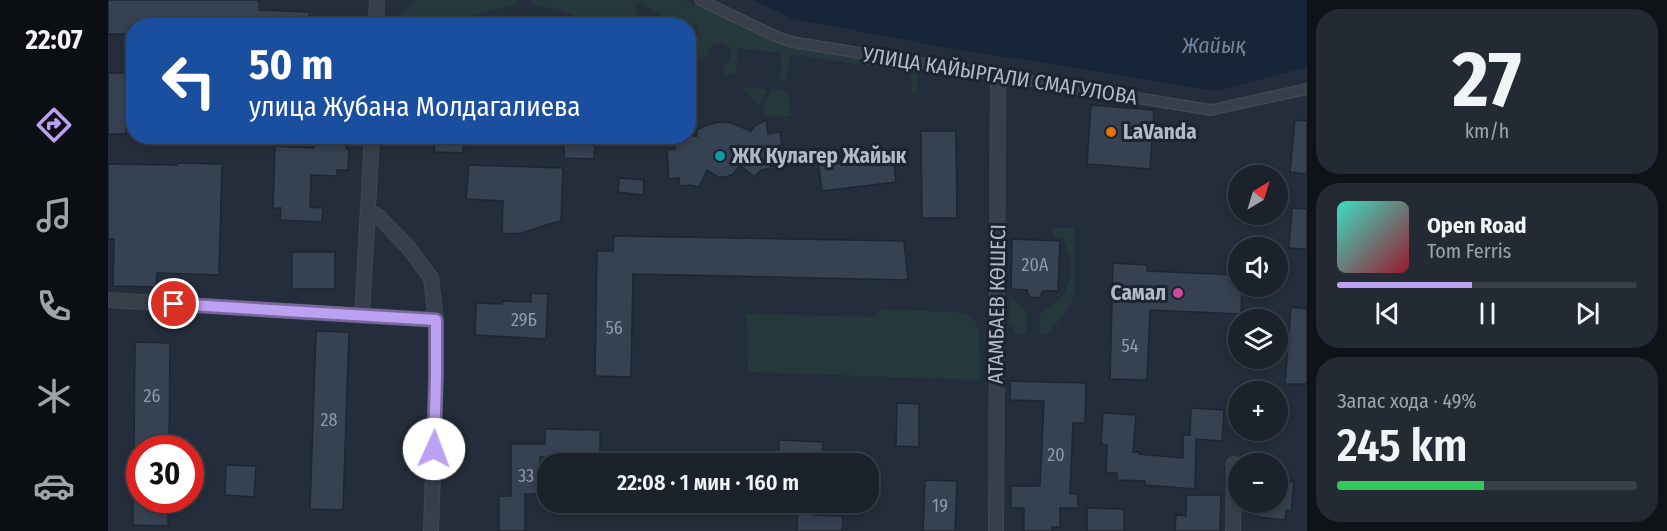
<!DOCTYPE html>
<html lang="ru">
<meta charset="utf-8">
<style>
:root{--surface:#1b222c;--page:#242a34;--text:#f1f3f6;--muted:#a0a4a9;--line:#393f48;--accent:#bca0f2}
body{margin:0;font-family:"Fira Sans Condensed",sans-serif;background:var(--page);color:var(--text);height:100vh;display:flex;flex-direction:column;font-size:22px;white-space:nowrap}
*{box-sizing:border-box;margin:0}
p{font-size:20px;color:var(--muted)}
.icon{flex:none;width:33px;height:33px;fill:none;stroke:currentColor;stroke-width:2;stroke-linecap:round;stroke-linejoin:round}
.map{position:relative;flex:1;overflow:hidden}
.panel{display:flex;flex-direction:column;gap:9px;padding:9px;background:#0f1318;width:360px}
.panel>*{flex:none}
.hud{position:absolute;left:18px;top:18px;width:570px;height:126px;border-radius:24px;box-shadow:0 3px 9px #0003,0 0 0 2px var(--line);background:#1a4fa0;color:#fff;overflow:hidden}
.needle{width:39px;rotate:38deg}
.tools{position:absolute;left:1120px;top:165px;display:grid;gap:12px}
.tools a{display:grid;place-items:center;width:60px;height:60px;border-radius:50%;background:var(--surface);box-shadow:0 3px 9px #0003,0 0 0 2px var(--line);font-size:30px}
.speed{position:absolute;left:18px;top:435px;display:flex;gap:12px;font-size:30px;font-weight:700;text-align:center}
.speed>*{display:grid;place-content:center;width:78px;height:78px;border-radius:50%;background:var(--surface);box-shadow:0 3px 9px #0003,0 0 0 2px var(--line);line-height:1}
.speed .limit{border:9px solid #d22;background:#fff;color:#111}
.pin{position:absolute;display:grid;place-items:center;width:51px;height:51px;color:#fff;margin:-26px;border:3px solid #fff;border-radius:50%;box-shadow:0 2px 6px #0007}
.me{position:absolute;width:66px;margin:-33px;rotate:2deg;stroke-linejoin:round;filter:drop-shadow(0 0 4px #0008)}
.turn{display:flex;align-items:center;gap:21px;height:126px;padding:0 24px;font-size:27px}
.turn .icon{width:78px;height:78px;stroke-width:2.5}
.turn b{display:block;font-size:42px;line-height:51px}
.big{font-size:45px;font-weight:600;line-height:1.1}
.panel .tile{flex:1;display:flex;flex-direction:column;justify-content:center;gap:9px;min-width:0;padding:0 21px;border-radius:24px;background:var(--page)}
.panel .dial{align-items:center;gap:0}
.dial b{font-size:78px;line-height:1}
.song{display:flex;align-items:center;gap:18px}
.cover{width:72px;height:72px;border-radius:9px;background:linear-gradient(135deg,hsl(170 70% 55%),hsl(350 70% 35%))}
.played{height:6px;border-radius:3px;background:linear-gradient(90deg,var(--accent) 45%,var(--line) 45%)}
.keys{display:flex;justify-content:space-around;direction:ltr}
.charge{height:9px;border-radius:4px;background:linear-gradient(90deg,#34c759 49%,var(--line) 0)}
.trip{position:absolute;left:429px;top:453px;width:342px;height:60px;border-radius:24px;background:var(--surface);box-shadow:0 3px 9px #0003,0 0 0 2px var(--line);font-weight:600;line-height:60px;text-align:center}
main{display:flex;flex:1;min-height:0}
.tabs{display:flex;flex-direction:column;width:108px;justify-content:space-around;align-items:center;background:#0b0e12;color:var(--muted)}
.tabs .icon{width:42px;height:42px}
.tabs .current{color:var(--accent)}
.tabs b{font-size:27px;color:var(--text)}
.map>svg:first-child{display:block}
</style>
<main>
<nav class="tabs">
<b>22:07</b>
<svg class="icon current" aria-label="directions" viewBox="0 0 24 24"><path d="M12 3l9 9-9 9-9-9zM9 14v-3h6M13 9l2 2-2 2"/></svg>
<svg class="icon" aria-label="music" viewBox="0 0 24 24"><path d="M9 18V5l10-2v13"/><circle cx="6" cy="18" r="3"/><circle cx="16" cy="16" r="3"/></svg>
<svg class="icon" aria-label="phone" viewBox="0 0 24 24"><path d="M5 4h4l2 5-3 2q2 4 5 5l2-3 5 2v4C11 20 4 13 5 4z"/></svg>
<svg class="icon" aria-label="climate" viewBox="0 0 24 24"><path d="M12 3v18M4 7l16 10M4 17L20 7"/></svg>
<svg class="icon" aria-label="car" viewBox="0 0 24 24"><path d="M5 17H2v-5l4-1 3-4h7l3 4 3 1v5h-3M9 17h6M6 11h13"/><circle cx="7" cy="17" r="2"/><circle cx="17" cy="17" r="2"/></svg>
</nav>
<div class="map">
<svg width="1199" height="531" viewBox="0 0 1199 531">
<rect width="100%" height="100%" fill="#242d3b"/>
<g fill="#25393c">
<path d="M309,0h100v5c-20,4 -44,6 -60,20h-65z"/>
<path d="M424,0h104l-1,25h-42l-31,-15 -30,-5z"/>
<path d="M529,0h48l111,48 122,19 -2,27 -5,-1 1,-20 -122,-19 -4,28 -6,-1 2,-28 -44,-5 -2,27 -12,-1v-7c18,-15 -2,-35 -16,-18v7l-9,4 -3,-20 2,-6 -1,-6 -10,-8 -6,1 -5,4h-15v-11l-24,-12z"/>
<path d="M635,88l24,1 -8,17z"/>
<path d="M663,89l13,1 4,4 3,22 -25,1 -3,-8z"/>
<path d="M945,228h21v69l-13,21 -14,16h-7v-20l23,-18 8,-18v-21l-9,-20h-9z"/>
<path d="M901,294l18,18v22h-14v-8l-4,-1z"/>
<path d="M778,309l79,4 9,7 5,10 1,50 -232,-8 -1,-58 127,3 4,-6z"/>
</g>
<path fill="#172538" d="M644,0h555v67l-90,24 -279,-45 -144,-27z"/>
<g fill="#364151" stroke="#1e2632" stroke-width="1.5">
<path d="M0,0h151v10l50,2v11h-14v3h-17v-4h-27v4h-61v-6l-26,1h-9v5h-21v8h-26z"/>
<path d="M0,73h18v15h3v29h-3v17h-18z"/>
<path d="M983,105l63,5 -4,59 -63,-5z"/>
<path d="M658,120l2,14 12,-2 2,13 -5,1 3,16 -10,2 1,4 -10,2 -7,7 -14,-12 -8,10 -7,2h-7l-11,-7 -8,17 -8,-2 -11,1 -1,-8 -10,1 -2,-29 8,-1 -1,-13h23v-6l10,-5 12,-3 12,1 20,8 5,-6z"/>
<path d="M1187,120l12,1v53l-17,-2z"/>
<path d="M813,131h35l1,87h-35z"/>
<path d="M205,136h32l1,13h3l-1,21h-11v6l-26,-1 -1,32 13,1 -1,14 -42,-2 1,-12h-8l2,-62 39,2z"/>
<path d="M327,136h29l-1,17 -29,-1z"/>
<path d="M456,136h31l-1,23 -30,-1z"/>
<path d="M784,150l4,32 -74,9 -4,-31z"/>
<path d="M70,163l44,1 -3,111 -62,-2 -1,14 -43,-1 1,-47h-6v-75l69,1z"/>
<path d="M361,165l94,3 -2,53 -15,4 -24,8 -20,1 1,-33 -37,-2z"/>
<path d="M511,178l25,2 -1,15 -25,-3z"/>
<path d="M1184,208l15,1v40l-18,-1z"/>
<path d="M506,236l290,5 4,39 -275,-6 -2,103 -36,-1 2,-125h16z"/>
<path d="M904,239l48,2 -2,50h-15l-3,6 -6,1 -5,-2 -2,-6 -16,-1z"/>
<rect x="184" y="252" width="43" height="37"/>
<path d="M1005,263l34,2v6l92,4v11h3l-1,28 -91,-4 -3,70 -37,-1z"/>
<path d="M423,293l17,1 -2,45 -71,-4 1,-32 26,1 1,-3 28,1z"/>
<path d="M1183,307l16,2v75h-22z"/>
<path d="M208,331l33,1 -6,178 -33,-1z"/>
<path d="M27,342l35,1 -1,105h-35z"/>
<path d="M902,381l76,2 -1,40h-12l-3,71h8v14h-18v19h-8v4h-28v-23h-13v-22h29l4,-85 -34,-1z"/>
<path d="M789,403l22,1v43l-23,-1z"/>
<path d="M1083,408l33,2 -2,31 -26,-2 -1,50 -50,-4v-4l-28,-1v-7h-11l1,-28 -6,-1 2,-31 33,2 -3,37h6v2l44,4v-23h7z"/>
<path d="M437,429l55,1v28l-60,-1v37h-15v37h-26v-35h12v-52h34z"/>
<path d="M671,440l44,2 -1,22h-44z"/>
<path d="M118,465l30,1 -2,31 -29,-2z"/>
<path d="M817,480l32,1 -2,50h-32z"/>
<path d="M1170,480l16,2 -3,29 -5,-1 -1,10 -27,-3 1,-15h19z"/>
<path d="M1078,495h35l-1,36h-45l1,-16 10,1z"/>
<path d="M25,500h35v26l-35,-1z"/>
<path d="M690,502h16v13l29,1 -1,15h-45z"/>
<path d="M979,508l37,1v22h-37z"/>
</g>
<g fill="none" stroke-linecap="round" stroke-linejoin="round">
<g stroke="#404854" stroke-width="12">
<path id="pedestrian" d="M592,0l75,36 17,6 419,68 96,-21"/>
</g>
<g stroke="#404854" stroke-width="16">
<g id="minor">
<path d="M268,26l1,-26"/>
<path d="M261,212l9,4 30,31 23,31 5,42v56l-5,155"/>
<path d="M0,300l328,20"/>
<path d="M254,316l10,-180"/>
<path d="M888,531l2,-455"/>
<path d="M1125,531l1,-67"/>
</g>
</g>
<use href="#pedestrian" stroke="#373f4b" stroke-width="9"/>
<use href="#minor" stroke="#373f4b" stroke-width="14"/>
</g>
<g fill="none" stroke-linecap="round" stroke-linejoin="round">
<g stroke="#7a689d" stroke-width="15">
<path id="route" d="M66,304l262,16v56l-2,73"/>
</g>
<use href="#route" stroke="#bca0f2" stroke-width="10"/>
</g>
<circle fill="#e8710a" stroke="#1c2430" stroke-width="2" cx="1003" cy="132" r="6"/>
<circle fill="#0f9aa8" stroke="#1c2430" stroke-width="2" cx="612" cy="156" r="6"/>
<circle fill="#d1479c" stroke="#1c2430" stroke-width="2" cx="1070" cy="293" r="6"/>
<g text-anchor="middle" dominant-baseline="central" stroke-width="6" stroke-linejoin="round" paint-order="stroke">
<g font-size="18" fill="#929aa8">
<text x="927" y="265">20А</text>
<text x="416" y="320">29Б</text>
<text x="506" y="328">56</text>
<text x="1022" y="346">54</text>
<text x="44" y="396">26</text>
<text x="221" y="420">28</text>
<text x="948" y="455">20</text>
<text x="418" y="476">33</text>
<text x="832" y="506">19</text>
</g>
<g font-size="21" fill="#b3bac7" stroke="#1c2430">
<text transform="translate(892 76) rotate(9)">УЛИЦА КАЙЫРГАЛИ СМАГУЛОВА</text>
<text transform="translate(889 304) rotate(-89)">АТАМБАЕВ КӨШЕСІ</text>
</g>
<g font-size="21" font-weight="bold" fill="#b3bac7" stroke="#1c2430" text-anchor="start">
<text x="1015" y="132">LaVanda</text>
<text x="624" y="156">ЖК Кулагер Жайык</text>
<text x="1058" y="293" text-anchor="end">Самал</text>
</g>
<g font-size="22" font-style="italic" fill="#6d85a4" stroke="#1c2430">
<text x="1106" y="45">Жайық</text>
</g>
</g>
</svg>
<div class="tools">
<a><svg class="needle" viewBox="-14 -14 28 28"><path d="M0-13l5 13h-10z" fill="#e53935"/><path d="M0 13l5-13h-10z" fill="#a0a4a9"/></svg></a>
<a><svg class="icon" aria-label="sound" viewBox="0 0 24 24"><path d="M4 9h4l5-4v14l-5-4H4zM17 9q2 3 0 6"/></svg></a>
<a><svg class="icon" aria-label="layers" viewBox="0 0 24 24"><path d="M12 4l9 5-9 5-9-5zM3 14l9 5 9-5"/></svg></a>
<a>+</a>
<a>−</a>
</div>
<div class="speed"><div class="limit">30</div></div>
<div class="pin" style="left:66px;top:304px;background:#d93025"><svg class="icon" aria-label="arrive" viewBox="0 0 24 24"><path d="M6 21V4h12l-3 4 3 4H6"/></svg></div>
<svg class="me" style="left:326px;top:449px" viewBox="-20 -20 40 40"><circle r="19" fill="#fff"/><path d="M0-13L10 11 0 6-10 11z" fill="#bca0f2"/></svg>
<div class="trip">22:08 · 1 мин · 160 m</div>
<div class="hud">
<div class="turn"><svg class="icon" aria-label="left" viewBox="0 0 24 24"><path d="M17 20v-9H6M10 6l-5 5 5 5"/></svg><div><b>50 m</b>улица Жубана Молдагалиева</div></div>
</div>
</div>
<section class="panel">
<div class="tile dial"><b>27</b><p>km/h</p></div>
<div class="tile">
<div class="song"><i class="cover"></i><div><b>Open Road</b><p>Tom Ferris</p></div></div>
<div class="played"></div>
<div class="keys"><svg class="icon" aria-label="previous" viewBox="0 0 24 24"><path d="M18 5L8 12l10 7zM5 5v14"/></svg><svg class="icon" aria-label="pause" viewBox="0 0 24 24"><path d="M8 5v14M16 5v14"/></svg><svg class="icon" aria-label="next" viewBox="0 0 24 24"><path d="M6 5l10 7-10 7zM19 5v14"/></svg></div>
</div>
<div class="tile"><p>Запас хода · 49%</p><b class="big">245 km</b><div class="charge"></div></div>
</section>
</main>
